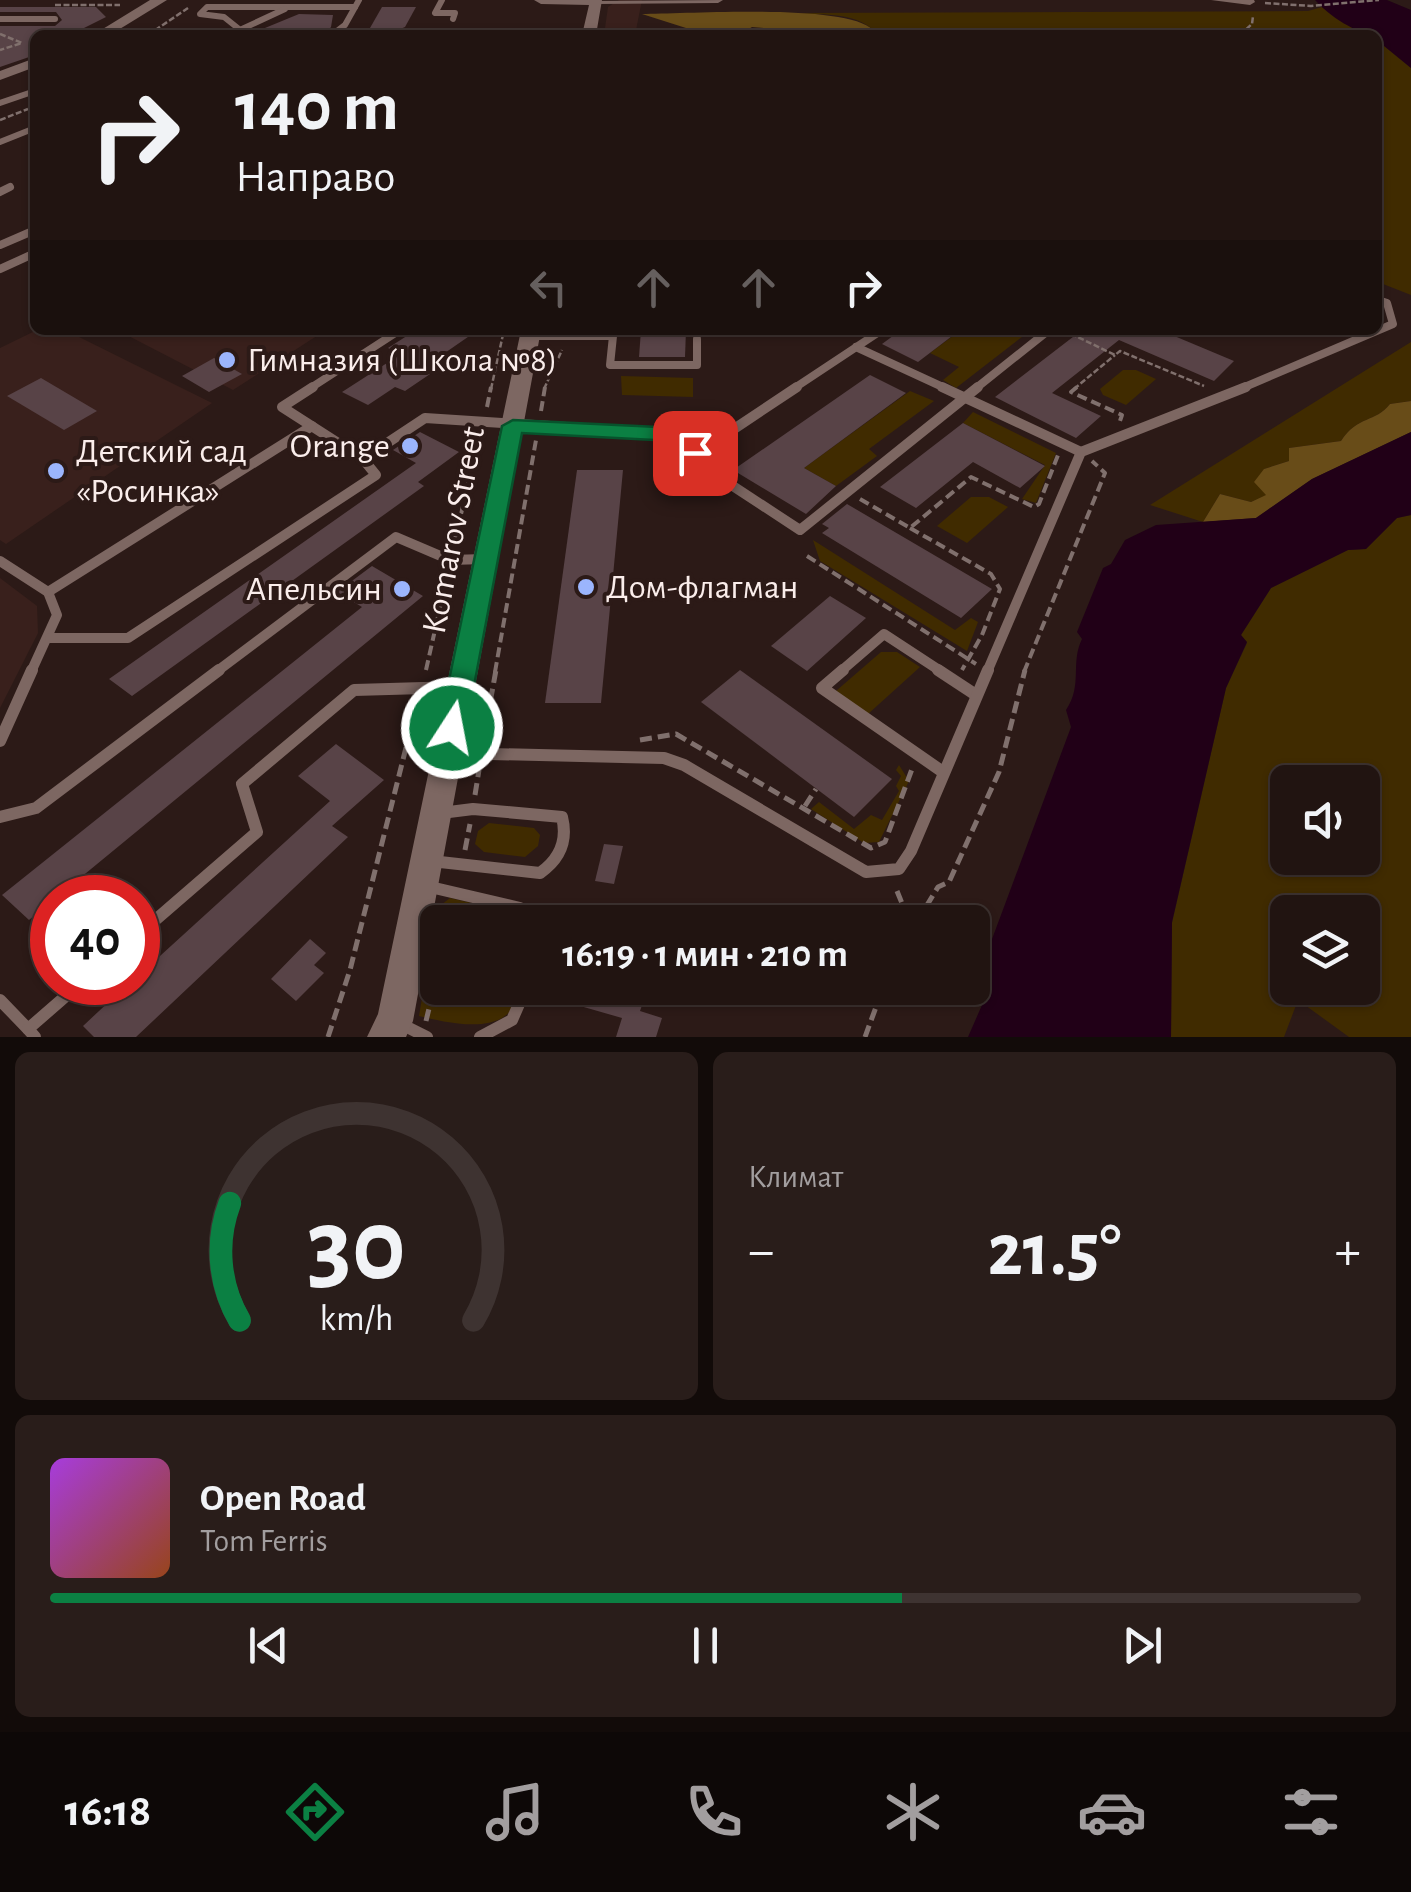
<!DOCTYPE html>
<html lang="ru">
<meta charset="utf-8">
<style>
:root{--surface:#211411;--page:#291d1a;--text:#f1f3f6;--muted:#a29e9f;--line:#3e3331;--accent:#0b8043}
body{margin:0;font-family:"Alegreya Sans",sans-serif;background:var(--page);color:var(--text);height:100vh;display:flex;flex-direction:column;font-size:38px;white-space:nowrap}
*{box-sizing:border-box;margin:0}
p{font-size:32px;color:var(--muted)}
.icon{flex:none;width:55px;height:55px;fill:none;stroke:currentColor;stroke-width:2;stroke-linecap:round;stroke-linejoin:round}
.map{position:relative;height:1037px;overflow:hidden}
.sheet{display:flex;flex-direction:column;gap:15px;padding:15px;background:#120b09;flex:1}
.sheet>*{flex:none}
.guide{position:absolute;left:30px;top:30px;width:1352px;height:305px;border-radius:15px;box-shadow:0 2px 8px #0004,0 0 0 2px var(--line);background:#211411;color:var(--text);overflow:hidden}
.controls{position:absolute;left:1270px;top:765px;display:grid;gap:20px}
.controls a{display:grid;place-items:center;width:110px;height:110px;border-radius:15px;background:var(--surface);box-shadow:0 2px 8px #0004,0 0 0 2px var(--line);font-size:50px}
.speed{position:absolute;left:30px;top:875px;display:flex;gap:20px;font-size:50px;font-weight:700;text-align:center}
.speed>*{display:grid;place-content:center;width:130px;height:130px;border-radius:50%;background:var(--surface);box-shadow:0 2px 8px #0004,0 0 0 2px var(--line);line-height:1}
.speed .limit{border:15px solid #d22;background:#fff;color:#111}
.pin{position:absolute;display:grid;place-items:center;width:85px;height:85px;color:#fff;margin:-42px;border-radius:20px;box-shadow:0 5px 15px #0006}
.me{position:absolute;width:110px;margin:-55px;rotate:11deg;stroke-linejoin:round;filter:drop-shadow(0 0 8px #0008)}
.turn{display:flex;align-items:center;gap:35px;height:210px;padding:0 40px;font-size:45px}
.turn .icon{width:130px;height:130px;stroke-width:2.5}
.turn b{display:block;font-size:70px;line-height:85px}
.lanes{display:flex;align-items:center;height:95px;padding:0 40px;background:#0003;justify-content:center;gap:50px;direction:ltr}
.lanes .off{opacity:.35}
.big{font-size:75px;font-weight:700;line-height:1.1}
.sheet .card{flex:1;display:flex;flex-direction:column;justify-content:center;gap:15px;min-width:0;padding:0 35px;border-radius:15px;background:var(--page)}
.sheet .dial{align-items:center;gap:0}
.dial svg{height:260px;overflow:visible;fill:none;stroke:var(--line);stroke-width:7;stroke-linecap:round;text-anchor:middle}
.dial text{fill:var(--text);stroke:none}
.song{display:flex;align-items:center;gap:30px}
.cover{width:120px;height:120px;border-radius:15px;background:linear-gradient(135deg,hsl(280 70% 55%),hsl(20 70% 35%))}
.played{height:10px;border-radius:5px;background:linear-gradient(90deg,var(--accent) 65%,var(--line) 65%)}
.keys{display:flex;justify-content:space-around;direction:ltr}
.heat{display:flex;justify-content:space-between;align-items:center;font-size:55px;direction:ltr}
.sheet .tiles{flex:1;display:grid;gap:15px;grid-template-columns:1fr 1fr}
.card:last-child{grid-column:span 2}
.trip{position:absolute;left:420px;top:905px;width:570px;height:100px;border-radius:15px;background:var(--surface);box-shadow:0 2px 8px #0004,0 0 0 2px var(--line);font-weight:700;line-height:100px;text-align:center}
.menu{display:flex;height:160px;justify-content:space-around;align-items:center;background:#0d0807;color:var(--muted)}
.menu .icon{width:70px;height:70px}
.menu .selected{color:var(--accent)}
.menu b{font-size:45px;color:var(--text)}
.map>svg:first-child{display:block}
</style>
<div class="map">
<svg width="1411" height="1037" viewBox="0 0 1411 1037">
<rect width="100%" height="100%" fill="#2c1a17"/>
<g fill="#39201c">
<path d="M619,0h23l-7,35h-31l4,-28z"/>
<path d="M37,330h28l147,73 -206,141 -6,-4v-192z"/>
<path d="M117,330h209l-93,60z"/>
<path d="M0,578l37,28 1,27 -38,75z"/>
</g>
<g fill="#402b00" fill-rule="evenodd">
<path d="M1322,7l46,28h-498l3,-5c-18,-18 -53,-15 -78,-17l513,-2z"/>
<path d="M1378,41l33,27v227l-33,-13z"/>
<path d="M961,330h70l-75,58 -13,-8 16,-13 -29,-14z"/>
<path d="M1411,342v59l-21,3c-15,19 -32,11 -49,37l-52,7v13l-25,8 3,26 -16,7 -31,-8 -17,28 -53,-17z"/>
<path d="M1123,370h13l20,9 -30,26 -23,-10 -3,-6z"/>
<path d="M621,376l72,2v19l-71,-2z"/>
<path d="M910,391l24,10 -65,48 8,7 -41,30 -32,-18z"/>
<path d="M973,412l83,41 -20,50 -14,-4 23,-34 -82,-42z"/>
<path d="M971,497h18l19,10 -41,36 -30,-17z"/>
<path d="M1411,515v522h-62l-51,-37 -14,37h-113l1,-114 54,-235 21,-45 -6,-8 30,-47 77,-38 18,-1 31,-31zM1288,782h74v76h-74zM1288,912h74v76h-74z"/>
<path d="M813,540l142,90 16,-12 7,4 -11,29 -147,-90z"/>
<path d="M881,652h16l23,15 -52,47 -32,-23z"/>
<path d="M899,765l10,16 -30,61 -15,1 -53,-34 8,-7 35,27 17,-14 11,5 17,-29 -3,-5 5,-10 -5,-6z"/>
<path d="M489,823l45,5 6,7 -2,11 -13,11 -41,-5 -9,-8 3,-13z"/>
<path d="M450,898l69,16 10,8h-91v66h82c-3,6 -5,16 -9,22 -18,24 -67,12 -92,6l18,-108z"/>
</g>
<g fill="#684c18">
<path d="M642,14c45,0 204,-11 231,16l-3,5h-89l4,-5 -33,-3 -5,3 5,3c-13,5 -22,-2 -34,-4l-10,6z"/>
<path d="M1411,401v31l-99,47 -56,39 -53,4 17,-28 31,8 15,-7 -12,-13 10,-13 25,-8v-13l52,-7c17,-26 34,-18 49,-37z"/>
</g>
<g fill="#210017">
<path d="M1315,0h72l24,10v58l-33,-27v-6c-21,0 -50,-20 -63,-35z"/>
<path d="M1411,432v83l-14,3 -31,31 -18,1 -77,38 -30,47 6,7 -21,46 -54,234 -1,115h-203l14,-32 -3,-31 92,-247 -5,-17c17,-25 4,-47 16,-71l-5,-7 26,-64 8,-4 14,-24 31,-15 100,-7 56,-39z"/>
</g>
<g fill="#584347">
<path d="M0,7h96l10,10 -36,18h-35v20l-35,12v-41h55l7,-6 -6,-8h-56z"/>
<path d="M382,7h34l-11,20 -19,8h-20z"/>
<path d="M299,14l34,1 -2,12 -6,8h-77z"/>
<path d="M416,330l17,4 5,-4h40l-52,36 10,4 -31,21 -10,-4 -27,18 -26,-13 59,-38 -13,-6z"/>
<path d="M641,330h45l-1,27h-46z"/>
<path d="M901,330h59l-42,32 -36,-18z"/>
<path d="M1082,330h78l74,31 -20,20 -95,-41 -67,53 49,23 -25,22 -81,-41z"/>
<path d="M214,358l28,16 -33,18 -27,-16z"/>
<path d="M870,375l36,18 -102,75 32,18 -30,28 -73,-44z"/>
<path d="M41,378l56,33 -33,19 -57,-34z"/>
<path d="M963,423l82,43 -25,22 -47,-26 -57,46 -36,-21z"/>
<path d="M420,432l39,20 -41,30 6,4 -292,210 -23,-17 307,-216 -23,-13z"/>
<path d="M577,470h46l-22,233h-56z"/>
<path d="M847,504l145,85 -31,29 -139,-85 7,-5 -7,-4z"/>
<path d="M372,566l51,30 -394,324 -27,-25 360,-288 -25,-15z"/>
<path d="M830,596l36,22 -59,53 -36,-25z"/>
<path d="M740,670l152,109 -38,38 -153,-115z"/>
<path d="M336,744l48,36 -52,46 16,11 -212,200h-42l-11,-11 47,-44h8v-6l192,-175 -32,-25z"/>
<path d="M604,844l19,2 -9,38 -19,-3z"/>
<path d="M310,939l16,14 -12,12 10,8 -28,28 -25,-22z"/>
<path d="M536,988h112l-8,23 22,7 -6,19h-40l6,-19 -87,-25z"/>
</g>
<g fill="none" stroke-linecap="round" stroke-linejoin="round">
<g stroke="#80706d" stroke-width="2.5" stroke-dasharray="6 2.5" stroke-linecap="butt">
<path d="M1265,3l46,3 68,-6"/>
<path d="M55,5h65"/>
<path d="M0,34l22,9 -22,7"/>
<path d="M148,35l40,-27"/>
<path d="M1240,35l12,-11 1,-8"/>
<path d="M0,120l28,-11"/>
<path d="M1063,330l52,25 5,-4 84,35"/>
<path d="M491,389l13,-59"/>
<path d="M544,389l18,-39"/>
<path d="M1074,389l41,-34"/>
</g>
<g stroke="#80706d" stroke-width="4" stroke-dasharray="10 5" stroke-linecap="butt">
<path d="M1077,387l-6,5 51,23 -2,6"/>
<path d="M487,407l4,-20"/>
<path d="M541,411l4,-24"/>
<path d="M860,499l50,29 61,-51 63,30 5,-3 19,-49"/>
<path d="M910,528l81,46 9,15 -18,46 -20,35"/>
<path d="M454,543l26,-107"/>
<path d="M807,556l169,108"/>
<path d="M426,670l22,-98"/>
<path d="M495,672l41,-232"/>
<path d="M1024,672l81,-199 -13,-12"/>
</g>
<g stroke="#80706d" stroke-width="5" stroke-dasharray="12 6" stroke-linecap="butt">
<path d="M484,736l12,-66"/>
<path d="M640,740l36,-6 195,114 14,-6 27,-73"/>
<path d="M475,795l4,-25"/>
<path d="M805,806l11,-17"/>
<path d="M465,850l5,-26"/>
<path d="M897,891l9,22 12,7 20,-33 11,-5 50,-110 26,-102"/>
<path d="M449,922l3,-14"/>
<path d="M903,922l3,-9"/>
<path d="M426,1021l12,-50"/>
<path d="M328,1037l22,-67 67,-266"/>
<path d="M865,1037l18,-49"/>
</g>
<g stroke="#7d6762" stroke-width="6">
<path d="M442,0l-7,13h20l-2,6"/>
<path d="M0,19h55"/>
<path d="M239,29l-15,-12 -24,-3 7,-7h148"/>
<path d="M229,35l56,-26"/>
<path d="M332,35l13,-10 14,-25"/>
<path d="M526,35l64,-3"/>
<path d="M0,103l35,-12"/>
<path d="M0,142l35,-14"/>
</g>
<g stroke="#7d6762" stroke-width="8">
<path d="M0,192l10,-5"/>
<path d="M0,245l35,-15"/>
<path d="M0,269l35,-16"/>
<path d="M531,336h82l-3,29h87v-26"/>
<path d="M856,347l91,42"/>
<path d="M309,389l91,-59"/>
<path d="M793,389l89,-59"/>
<path d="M975,389l74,-59"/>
<path d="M1240,389l153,-65 -6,-21 -9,-3"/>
</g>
<g stroke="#7d6762" stroke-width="10">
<path d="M313,387l-31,20 81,52 62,-41 297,19 75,-50"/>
<path d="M942,387l139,65"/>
<path d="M679,435l31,36 90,59 178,-143"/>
<path d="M0,561l48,31 9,23 -26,57"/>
<path d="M48,592l264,-166"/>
<path d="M50,638h78l248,-163 -13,-16"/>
<path d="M216,672l180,-135 54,23 35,-1"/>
<path d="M840,672l44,-38 58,38"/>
<path d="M987,672l94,-220 165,-65"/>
</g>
<g stroke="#7d6762" stroke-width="12">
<path d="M843,670l-21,18 121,84"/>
<path d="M938,670l38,25"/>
<path d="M0,741l32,-71"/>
<path d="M449,753l215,5 20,7 182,107 33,-3 12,-18 77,-181"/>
<path d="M0,817l36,-9 183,-138"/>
<path d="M431,861l109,12c20,-14 28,-32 22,-56l-89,-8 -32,4"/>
<path d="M426,886l94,22 18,14"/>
<path d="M138,935l119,-103 -15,-48 112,-94 105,-3"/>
<path d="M0,1000l28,29"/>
<path d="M401,1024l26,13"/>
<path d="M35,1037l-7,-8 54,-47"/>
<path d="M480,1037l32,-17 14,-32"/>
</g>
<g fill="#7d6762" fill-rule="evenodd">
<path d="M723,0l-5,3 -122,1 -5,-3z"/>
<path d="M1211,0h43l1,2 -5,3z"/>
</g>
<g fill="#7d6762" fill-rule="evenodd">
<path d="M150,0h17l-57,35h-17z"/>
<path d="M534,0h68l-6,35h-14l7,-30 -48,-1z"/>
<path d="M35,58v9l-35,13v-9z"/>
<path d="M521,330h20l-128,691 -7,16h-39l11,-23z"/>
</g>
</g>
<path fill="#0b8043" stroke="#07532c" stroke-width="2.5" d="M513,420l166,8 8,2 18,23 -10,7 -8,-2 -14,-17 -151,-8 -56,295 -4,8 -10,3 -9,-3 -4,-8 63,-302z"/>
<g fill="#9bb5fd" stroke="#2c1a17" stroke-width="4">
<circle cx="227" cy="360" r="10"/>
<circle cx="410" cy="446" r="10"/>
<circle cx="56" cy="471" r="10"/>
<circle cx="586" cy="587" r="10"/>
<circle cx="402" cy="589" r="10"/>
</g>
<g text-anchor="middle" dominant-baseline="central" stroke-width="8" stroke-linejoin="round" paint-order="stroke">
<g font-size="35" fill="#faedeb" stroke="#2c1a17" text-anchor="start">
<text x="247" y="360">Гимназия (Школа №8)</text>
<text x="390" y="446" text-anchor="end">Orange</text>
<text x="76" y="451">Детский сад<tspan x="76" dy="40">«Росинка»</tspan></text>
<text x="606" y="587">Дом-флагман</text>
<text x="382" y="589" text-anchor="end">Апельсин</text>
</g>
<g font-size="35" fill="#faedeb" stroke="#2c1a17">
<text transform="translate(454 530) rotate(-79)">Komarov Street</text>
</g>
</g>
</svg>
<div class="controls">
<a><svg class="icon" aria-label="sound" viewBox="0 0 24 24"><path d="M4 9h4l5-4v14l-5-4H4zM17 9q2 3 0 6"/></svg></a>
<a><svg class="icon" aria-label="layers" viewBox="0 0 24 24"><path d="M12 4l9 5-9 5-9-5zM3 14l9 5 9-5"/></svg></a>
</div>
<div class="speed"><div class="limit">40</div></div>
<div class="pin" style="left:695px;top:453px;background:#d93025"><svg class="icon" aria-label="arrive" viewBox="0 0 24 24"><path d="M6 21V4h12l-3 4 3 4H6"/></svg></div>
<svg class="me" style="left:452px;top:728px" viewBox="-20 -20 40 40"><circle r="17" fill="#0b8043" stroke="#fff" stroke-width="3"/><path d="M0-11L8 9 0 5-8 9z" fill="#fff"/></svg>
<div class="trip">16:19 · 1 мин · 210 m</div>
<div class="guide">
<div class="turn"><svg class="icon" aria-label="right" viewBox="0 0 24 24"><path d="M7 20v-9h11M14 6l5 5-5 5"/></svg><div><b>140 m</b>Направо</div></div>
<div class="lanes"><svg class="icon off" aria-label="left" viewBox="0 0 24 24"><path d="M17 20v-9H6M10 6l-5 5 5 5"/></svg><svg class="icon off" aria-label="ahead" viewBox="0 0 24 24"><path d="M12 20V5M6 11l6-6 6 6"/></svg><svg class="icon off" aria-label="ahead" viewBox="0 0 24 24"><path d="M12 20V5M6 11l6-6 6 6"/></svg><svg class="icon" aria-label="right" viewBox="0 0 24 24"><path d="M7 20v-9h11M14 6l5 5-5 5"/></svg></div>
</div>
</div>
<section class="sheet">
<div class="tiles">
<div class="card dial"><svg viewBox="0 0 100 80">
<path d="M14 69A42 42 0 1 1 86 69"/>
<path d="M14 69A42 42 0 0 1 11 33" stroke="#0b8043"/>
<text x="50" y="56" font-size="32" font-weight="700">30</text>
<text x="50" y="72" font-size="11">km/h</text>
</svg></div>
<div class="card"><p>Климат</p>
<div class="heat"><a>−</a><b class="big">21.5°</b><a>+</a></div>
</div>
<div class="card">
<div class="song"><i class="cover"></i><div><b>Open Road</b><p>Tom Ferris</p></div></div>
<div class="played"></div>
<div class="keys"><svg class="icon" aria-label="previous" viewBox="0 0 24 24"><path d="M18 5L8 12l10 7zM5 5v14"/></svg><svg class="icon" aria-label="pause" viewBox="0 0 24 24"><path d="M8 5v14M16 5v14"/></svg><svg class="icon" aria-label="next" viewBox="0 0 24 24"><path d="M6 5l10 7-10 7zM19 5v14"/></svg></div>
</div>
</div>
</section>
<nav class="menu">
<b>16:18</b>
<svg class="icon selected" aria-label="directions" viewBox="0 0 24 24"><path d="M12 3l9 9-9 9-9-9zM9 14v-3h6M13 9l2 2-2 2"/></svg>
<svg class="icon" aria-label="music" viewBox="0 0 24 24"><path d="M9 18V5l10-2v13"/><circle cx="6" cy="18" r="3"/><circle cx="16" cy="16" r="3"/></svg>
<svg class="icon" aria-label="phone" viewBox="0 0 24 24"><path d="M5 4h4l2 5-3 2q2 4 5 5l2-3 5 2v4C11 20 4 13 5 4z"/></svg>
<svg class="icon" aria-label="climate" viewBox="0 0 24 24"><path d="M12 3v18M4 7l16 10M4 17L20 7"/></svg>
<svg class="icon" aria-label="car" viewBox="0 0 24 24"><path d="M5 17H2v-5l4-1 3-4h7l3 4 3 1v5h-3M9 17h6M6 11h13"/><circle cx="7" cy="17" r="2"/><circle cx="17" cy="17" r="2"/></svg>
<svg class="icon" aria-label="filters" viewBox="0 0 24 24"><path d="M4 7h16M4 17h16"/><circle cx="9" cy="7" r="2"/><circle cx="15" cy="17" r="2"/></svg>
</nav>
